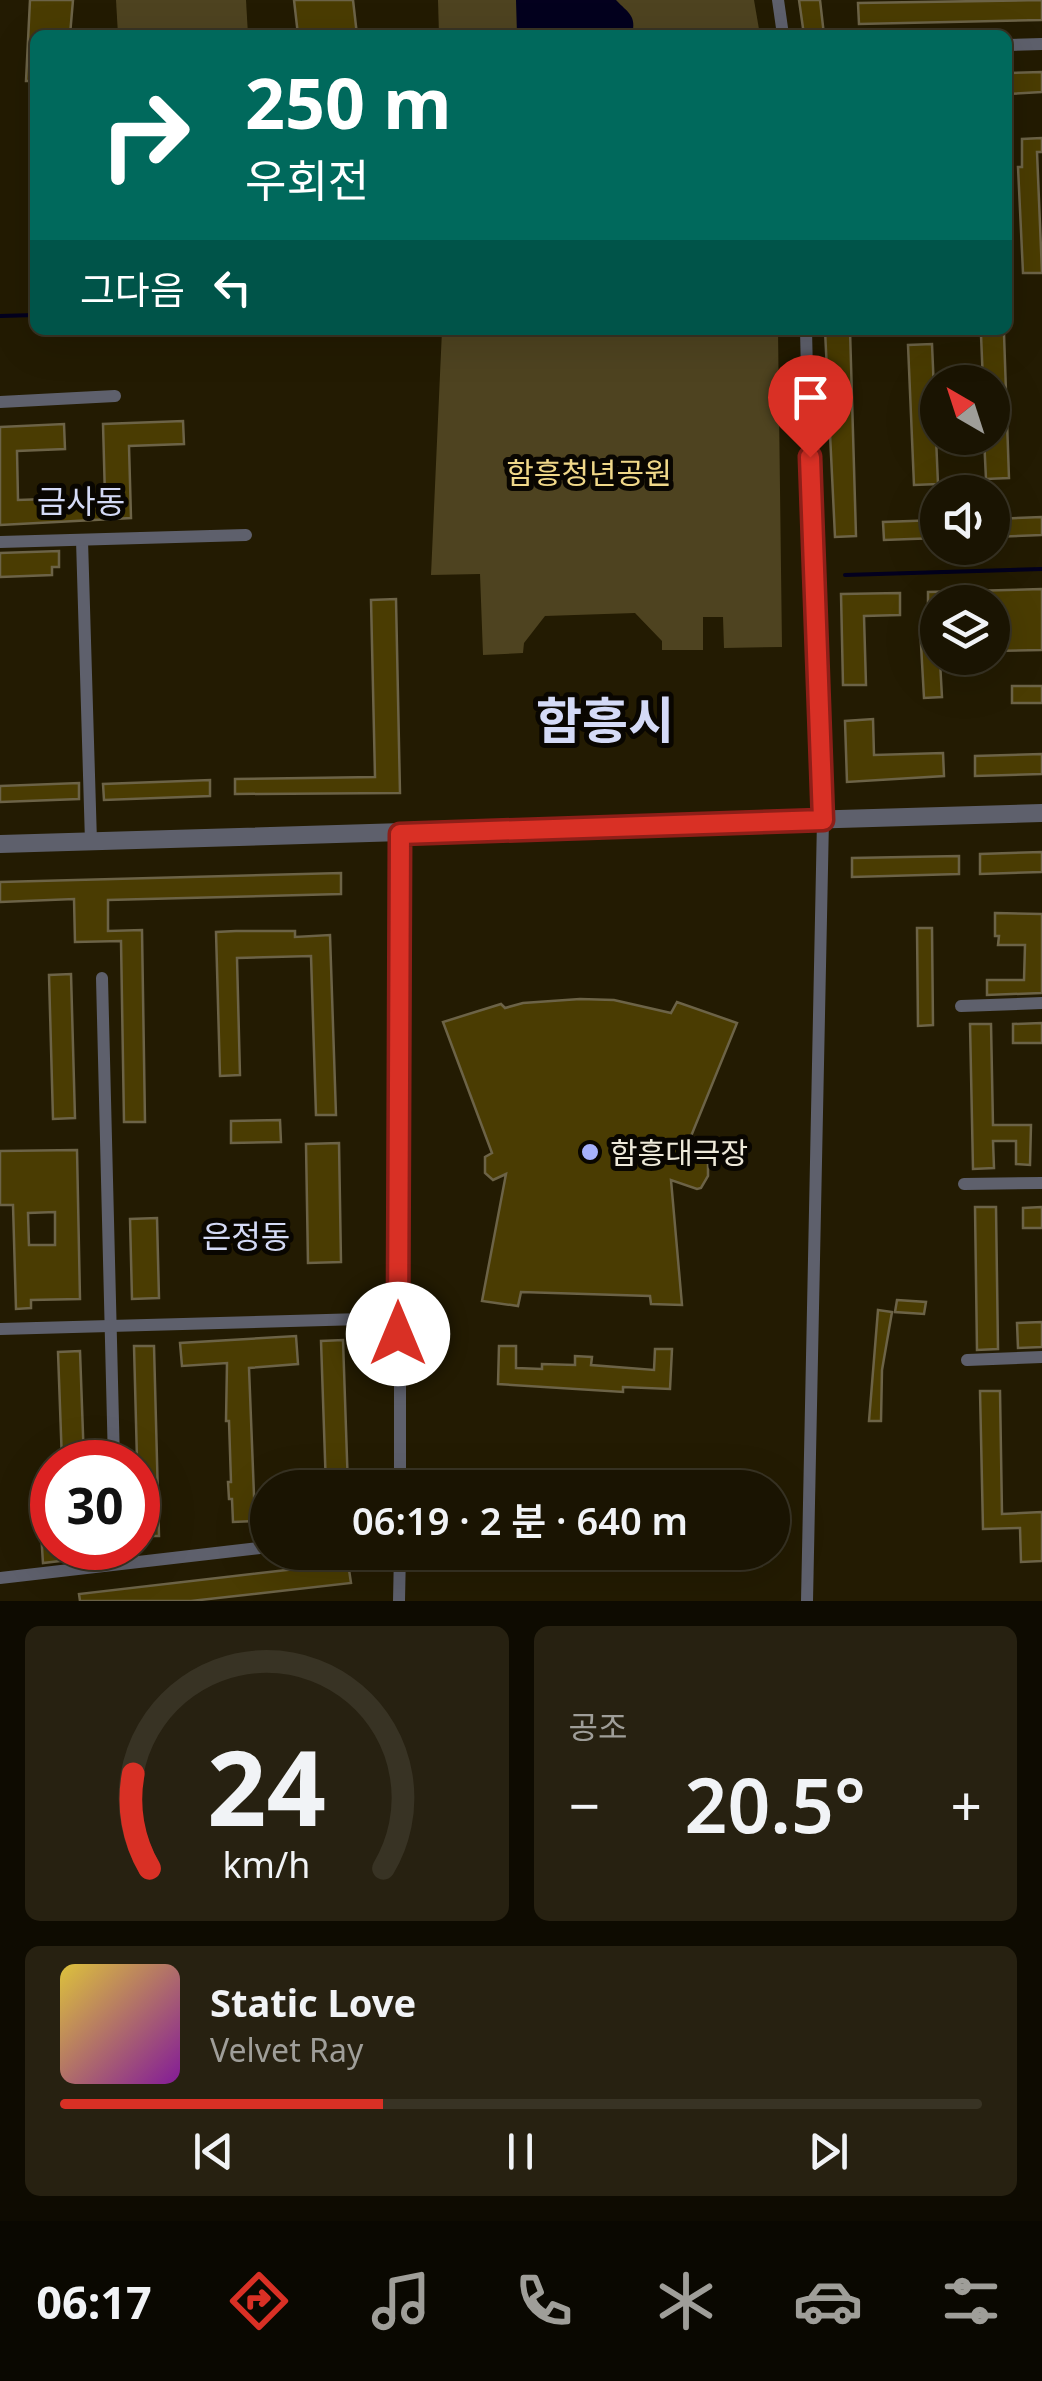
<!DOCTYPE html>
<html lang="ko">
<meta charset="utf-8">
<style>
:root{--surface:#1a1402;--page:#272111;--text:#f1f3f6;--muted:#9f9e99;--line:#383324;--accent:#d93025}
body{margin:0;font-family:"Noto Sans","Noto Sans KR",sans-serif;background:var(--page);color:var(--text);height:100vh;display:flex;flex-direction:column;font-size:38px;white-space:nowrap}
*{box-sizing:border-box;margin:0}
p{font-size:32px;color:var(--muted)}
.icon{flex:none;width:55px;height:55px;fill:none;stroke:currentColor;stroke-width:2;stroke-linecap:round;stroke-linejoin:round}
.map{position:relative;height:1601px;overflow:hidden}
.side{display:flex;flex-direction:column;gap:25px;padding:25px;background:#0e0b01;flex:1}
.side>*{flex:none}
.top-card{position:absolute;left:30px;top:30px;width:982px;height:305px;border-radius:15px;box-shadow:0 10px 40px #0002,0 0 0 2px var(--line);background:#00695c;color:#fff;overflow:hidden}
.needle{width:65px;rotate:321deg}
.tools{position:absolute;left:920px;top:365px;display:grid;gap:20px}
.tools a{display:grid;place-items:center;width:90px;height:90px;border-radius:50%;background:var(--surface);box-shadow:0 10px 40px #0002,0 0 0 2px var(--line);font-size:50px}
.speed{position:absolute;left:30px;top:1440px;display:flex;gap:20px;font-size:50px;font-weight:700;text-align:center}
.speed>*{display:grid;place-content:center;width:130px;height:130px;border-radius:50%;background:var(--surface);box-shadow:0 10px 40px #0002,0 0 0 2px var(--line);line-height:1}
.speed .limit{border:15px solid #d22;background:#fff;color:#111}
.pin{position:absolute;display:grid;place-items:center;width:85px;height:85px;color:#fff;margin:-102px -42px;border-radius:50% 50% 50% 0;rotate:-45deg;box-shadow:0 0 10px #0007}
.pin .icon{rotate:45deg}
.me{position:absolute;width:110px;margin:-55px;rotate:0deg;stroke-linejoin:round;filter:drop-shadow(0 0 8px #0008)}
.turn{display:flex;align-items:center;gap:35px;height:210px;padding:0 50px;font-size:45px}
.turn .icon{width:130px;height:130px;stroke-width:2.5}
.turn b{display:block;font-size:70px;line-height:85px}
.then{display:flex;align-items:center;height:95px;padding:0 50px;background:#0003;gap:20px;font-size:38px}
.big{font-size:75px;font-weight:600;line-height:1.1}
.side .widget{flex:1;display:flex;flex-direction:column;justify-content:center;gap:15px;min-width:0;padding:0 35px;border-radius:15px;background:var(--page)}
.side .dial{align-items:center;gap:0}
.dial svg{height:260px;overflow:visible;fill:none;stroke:var(--line);stroke-width:7;stroke-linecap:round;text-anchor:middle}
.dial text{fill:var(--text);stroke:none}
.song{display:flex;align-items:center;gap:30px}
.cover{width:120px;height:120px;border-radius:15px;background:linear-gradient(135deg,hsl(50 70% 55%),hsl(290 70% 35%))}
.played{height:10px;border-radius:5px;background:linear-gradient(90deg,var(--accent) 35%,var(--line) 35%)}
.keys{display:flex;justify-content:space-around;direction:ltr}
.heat{display:flex;justify-content:space-between;align-items:center;font-size:55px;direction:ltr}
.side .tiles{flex:1;display:grid;gap:25px;grid-template-columns:1fr 1fr}
.widget:last-child{grid-column:span 2}
.trip{position:absolute;left:250px;top:1470px;width:540px;height:100px;border-radius:50px;background:var(--surface);box-shadow:0 10px 40px #0002,0 0 0 2px var(--line);font-weight:600;line-height:100px;text-align:center}
.dock{display:flex;height:160px;justify-content:space-around;align-items:center;background:#0a0801;color:var(--muted)}
.dock .icon{width:70px;height:70px}
.dock .selected{color:var(--accent)}
.dock b{font-size:45px;color:var(--text)}
.map>svg:first-child{display:block}
</style>
<div class="map">
<svg width="1042" height="1601" viewBox="0 0 1042 1601">
<rect width="100%" height="100%" fill="#231b02"/>
<g fill="#4e4320">
<path d="M116,0h130l2,35h-130z"/>
<path d="M438,0h316l6,35h-321z"/>
<path d="M442,330h336l4,317 -58,1 -1,-31h-20v33h-41v-9l-27,-28 -90,3 -21,27 -1,10 -40,2 -3,-81 -49,1z"/>
</g>
<path fill="#03001e" d="M516,0h100c12,13 21,15 16,35h-115z"/>
<g fill="none" stroke-linecap="round" stroke-linejoin="round">
<g stroke="#03001e" stroke-width="4">
<path d="M0,316l35,-1"/>
<path d="M845,575l197,-6"/>
</g>
</g>
<g fill="#4a3c02" stroke="#6c6347" stroke-width="2.5" fill-rule="evenodd">
<path d="M30,0h43l-3,35h-35v46h-9z"/>
<path d="M294,0h59l4,35h-59z"/>
<path d="M799,0h21l4,35h-20z"/>
<path d="M1042,0v20l-183,4 -1,-21z"/>
<path d="M1042,72v20l-34,2v-21z"/>
<path d="M1042,138v14h-5l5,121h-19l-5,-106h4v-28z"/>
<path d="M825,330h25l6,206 -21,1z"/>
<path d="M1004,334l5,144 -23,1 -2,-41h8v-56h-9l-2,-47z"/>
<path d="M932,344l6,140 -24,1 -6,-140z"/>
<path d="M183,421l1,23 -55,2 2,72 -131,7v-98l64,-3 1,25 -48,2 1,49 87,-3 -2,-73z"/>
<path d="M1042,517v18l-50,2v-18z"/>
<path d="M938,520v18l-54,2 -1,-18z"/>
<path d="M59,551v16h-7v8l-52,2v-24z"/>
<path d="M1042,589v61l-50,1v-49h-64v-10z"/>
<path d="M900,593v22l-36,1 2,69h-23l-2,-91z"/>
<path d="M396,599l4,194 -165,1v-15l140,-2 -4,-177z"/>
<path d="M938,626l4,71 -18,1 -4,-71z"/>
<rect x="1012" y="686" width="30" height="17"/>
<path d="M873,719l1,36 69,-2 1,23 -97,6 -2,-61z"/>
<path d="M1042,754v20l-67,2v-20z"/>
<path d="M210,780v16l-106,4 -1,-16z"/>
<path d="M79,783v16l-79,3v-16z"/>
<path d="M1042,852v20l-62,2v-20z"/>
<path d="M959,856v18l-107,3v-19z"/>
<path d="M341,873v21l-233,6v31l34,-1 3,192h-21l-3,-181 -46,1 -1,-43 -74,3v-20z"/>
<path d="M995,913l47,1v79l-55,2v-15h37l1,-35h-27l1,-9h-4z"/>
<path d="M917,928h15l1,97 -15,1z"/>
<path d="M236,931h59v6l35,-2 6,180h-20l-5,-159 -74,2 3,117 -20,1 -4,-144z"/>
<path d="M71,974l4,144 -22,1 -4,-144z"/>
<path d="M580,999l34,1 57,13 6,-11 60,21 -52,128 23,8v17l-7,12 -4,1 -26,-9 11,125 -31,-1 -1,-8 -129,-4 -3,14 -36,-5 24,-127 -13,6 -8,-7v-16l7,-4 -49,-131 58,-18 4,4 18,-5z"/>
<path d="M1042,1023v20h-29v-19z"/>
<path d="M970,1024h21l2,101h38l-1,40 -14,-1v-23h-23l1,27 -21,1z"/>
<path d="M280,1120l1,22 -50,1v-22z"/>
<path d="M339,1143l2,119 -33,1 -2,-119z"/>
<path d="M77,1150l3,149 -49,1v8l-15,1 -3,-104h-13v-54zM55,1212v33h-26l-1,-32z"/>
<path d="M975,1207h21l2,142 -21,1z"/>
<path d="M1042,1207v21h-19v-20z"/>
<path d="M157,1218l2,80 -27,1 -2,-80z"/>
<path d="M897,1300l29,2 -2,12 -29,-2z"/>
<path d="M878,1310l14,2 -10,58 -1,51h-12z"/>
<path d="M1042,1322v25l-24,1 -1,-25z"/>
<path d="M296,1336l2,28 -49,4 6,153 -22,1 -1,-23h-3l-1,-17h3l-2,-61h-3l1,-58 -45,3 -2,-23z"/>
<path d="M343,1340l5,148h-22l-5,-147z"/>
<path d="M134,1346h20l5,190h-20z"/>
<path d="M499,1346h17v22l26,1v-5l33,1v-9l17,1 -1,8 63,5 1,-21h17l-2,40 -47,-2v5l-125,-8z"/>
<path d="M80,1351l4,111h-22l-4,-110z"/>
<path d="M980,1391h20l2,123 40,-2v49l-21,1 -1,-34 -37,1z"/>
<path d="M52,1500v48h41l1,9 -51,6 -4,-62z"/>
<path d="M348,1563l3,20 -160,18h-111l-1,-7z"/>
</g>
<g fill="none" stroke-linecap="round" stroke-linejoin="round">
<g stroke="#5e606c" stroke-width="12">
<path d="M778,0l5,35"/>
<path d="M1008,45l34,-1"/>
<path d="M806,330l6,254 11,236 -16,781"/>
<path d="M0,402l115,-6"/>
<path d="M82,540l9,302"/>
<path d="M0,542l246,-7"/>
<path d="M102,978l12,484"/>
<path d="M961,1006l81,-3"/>
<path d="M964,1184l78,-1"/>
<path d="M0,1329l398,-11"/>
<path d="M967,1360l75,-3"/>
<path d="M400,1488v-654"/>
<path d="M0,1578l268,-31"/>
<path d="M399,1601l1,-49"/>
</g>
<path stroke="#5e606c" stroke-width="18" d="M0,844l1042,-31"/>
</g>
<g fill="none" stroke-linecap="round" stroke-linejoin="round">
<g stroke="#8d1f18" stroke-width="25">
<path id="route" d="M398,1334l2,-500 423,-14 -13,-363"/>
</g>
<use href="#route" stroke="#d93025" stroke-width="18"/>
</g>
<circle fill="#a6b1fc" stroke="#090601" stroke-width="4" cx="590" cy="1152" r="10"/>
<g text-anchor="middle" dominant-baseline="central" stroke-width="10" stroke-linejoin="round" paint-order="stroke">
<g font-size="30" fill="#f0d889" stroke="#090601">
<text x="589" y="472">함흥청년공원</text>
</g>
<g font-size="30" fill="#eee9d9" stroke="#090601" text-anchor="start">
<text x="610" y="1152">함흥대극장</text>
</g>
<g font-size="32" fill="#d4daf6" stroke="#090601">
<text x="81" y="500">금사동</text>
<text x="246" y="1235">은정동</text>
</g>
<g font-size="50" font-weight="bold" fill="#d4daf6" stroke="#090601">
<text x="605" y="720">함흥시</text>
</g>
</g>
</svg>
<div class="tools">
<a><svg class="needle" viewBox="-14 -14 28 28"><path d="M0-13l5 13h-10z" fill="#e53935"/><path d="M0 13l5-13h-10z" fill="#9f9e99"/></svg></a>
<a><svg class="icon" aria-label="sound" viewBox="0 0 24 24"><path d="M4 9h4l5-4v14l-5-4H4zM17 9q2 3 0 6"/></svg></a>
<a><svg class="icon" aria-label="layers" viewBox="0 0 24 24"><path d="M12 4l9 5-9 5-9-5zM3 14l9 5 9-5"/></svg></a>
</div>
<div class="speed"><div class="limit">30</div></div>
<div class="pin" style="left:810px;top:457px;background:#d93025"><svg class="icon" aria-label="arrive" viewBox="0 0 24 24"><path d="M6 21V4h12l-3 4 3 4H6"/></svg></div>
<svg class="me" style="left:398px;top:1334px" viewBox="-20 -20 40 40"><circle r="19" fill="#fff"/><path d="M0-13L10 11 0 6-10 11z" fill="#d93025"/></svg>
<div class="trip">06:19 · 2 분 · 640 m</div>
<div class="top-card">
<div class="turn"><svg class="icon" aria-label="right" viewBox="0 0 24 24"><path d="M7 20v-9h11M14 6l5 5-5 5"/></svg><div><b>250 m</b>우회전</div></div>
<div class="then">그다음<svg class="icon" aria-label="left" viewBox="0 0 24 24"><path d="M17 20v-9H6M10 6l-5 5 5 5"/></svg></div>
</div>
</div>
<section class="side">
<div class="tiles">
<div class="widget dial"><svg viewBox="0 0 100 80">
<path d="M14 69A42 42 0 1 1 86 69"/>
<path d="M14 69A42 42 0 0 1 9 40" stroke="#d93025"/>
<text x="50" y="56" font-size="32" font-weight="700">24</text>
<text x="50" y="72" font-size="11">km/h</text>
</svg></div>
<div class="widget"><p>공조</p>
<div class="heat"><a>−</a><b class="big">20.5°</b><a>+</a></div>
</div>
<div class="widget">
<div class="song"><i class="cover"></i><div><b>Static Love</b><p>Velvet Ray</p></div></div>
<div class="played"></div>
<div class="keys"><svg class="icon" aria-label="previous" viewBox="0 0 24 24"><path d="M18 5L8 12l10 7zM5 5v14"/></svg><svg class="icon" aria-label="pause" viewBox="0 0 24 24"><path d="M8 5v14M16 5v14"/></svg><svg class="icon" aria-label="next" viewBox="0 0 24 24"><path d="M6 5l10 7-10 7zM19 5v14"/></svg></div>
</div>
</div>
</section>
<nav class="dock">
<b>06:17</b>
<svg class="icon selected" aria-label="directions" viewBox="0 0 24 24"><path d="M12 3l9 9-9 9-9-9zM9 14v-3h6M13 9l2 2-2 2"/></svg>
<svg class="icon" aria-label="music" viewBox="0 0 24 24"><path d="M9 18V5l10-2v13"/><circle cx="6" cy="18" r="3"/><circle cx="16" cy="16" r="3"/></svg>
<svg class="icon" aria-label="phone" viewBox="0 0 24 24"><path d="M5 4h4l2 5-3 2q2 4 5 5l2-3 5 2v4C11 20 4 13 5 4z"/></svg>
<svg class="icon" aria-label="climate" viewBox="0 0 24 24"><path d="M12 3v18M4 7l16 10M4 17L20 7"/></svg>
<svg class="icon" aria-label="car" viewBox="0 0 24 24"><path d="M5 17H2v-5l4-1 3-4h7l3 4 3 1v5h-3M9 17h6M6 11h13"/><circle cx="7" cy="17" r="2"/><circle cx="17" cy="17" r="2"/></svg>
<svg class="icon" aria-label="filters" viewBox="0 0 24 24"><path d="M4 7h16M4 17h16"/><circle cx="9" cy="7" r="2"/><circle cx="15" cy="17" r="2"/></svg>
</nav>
